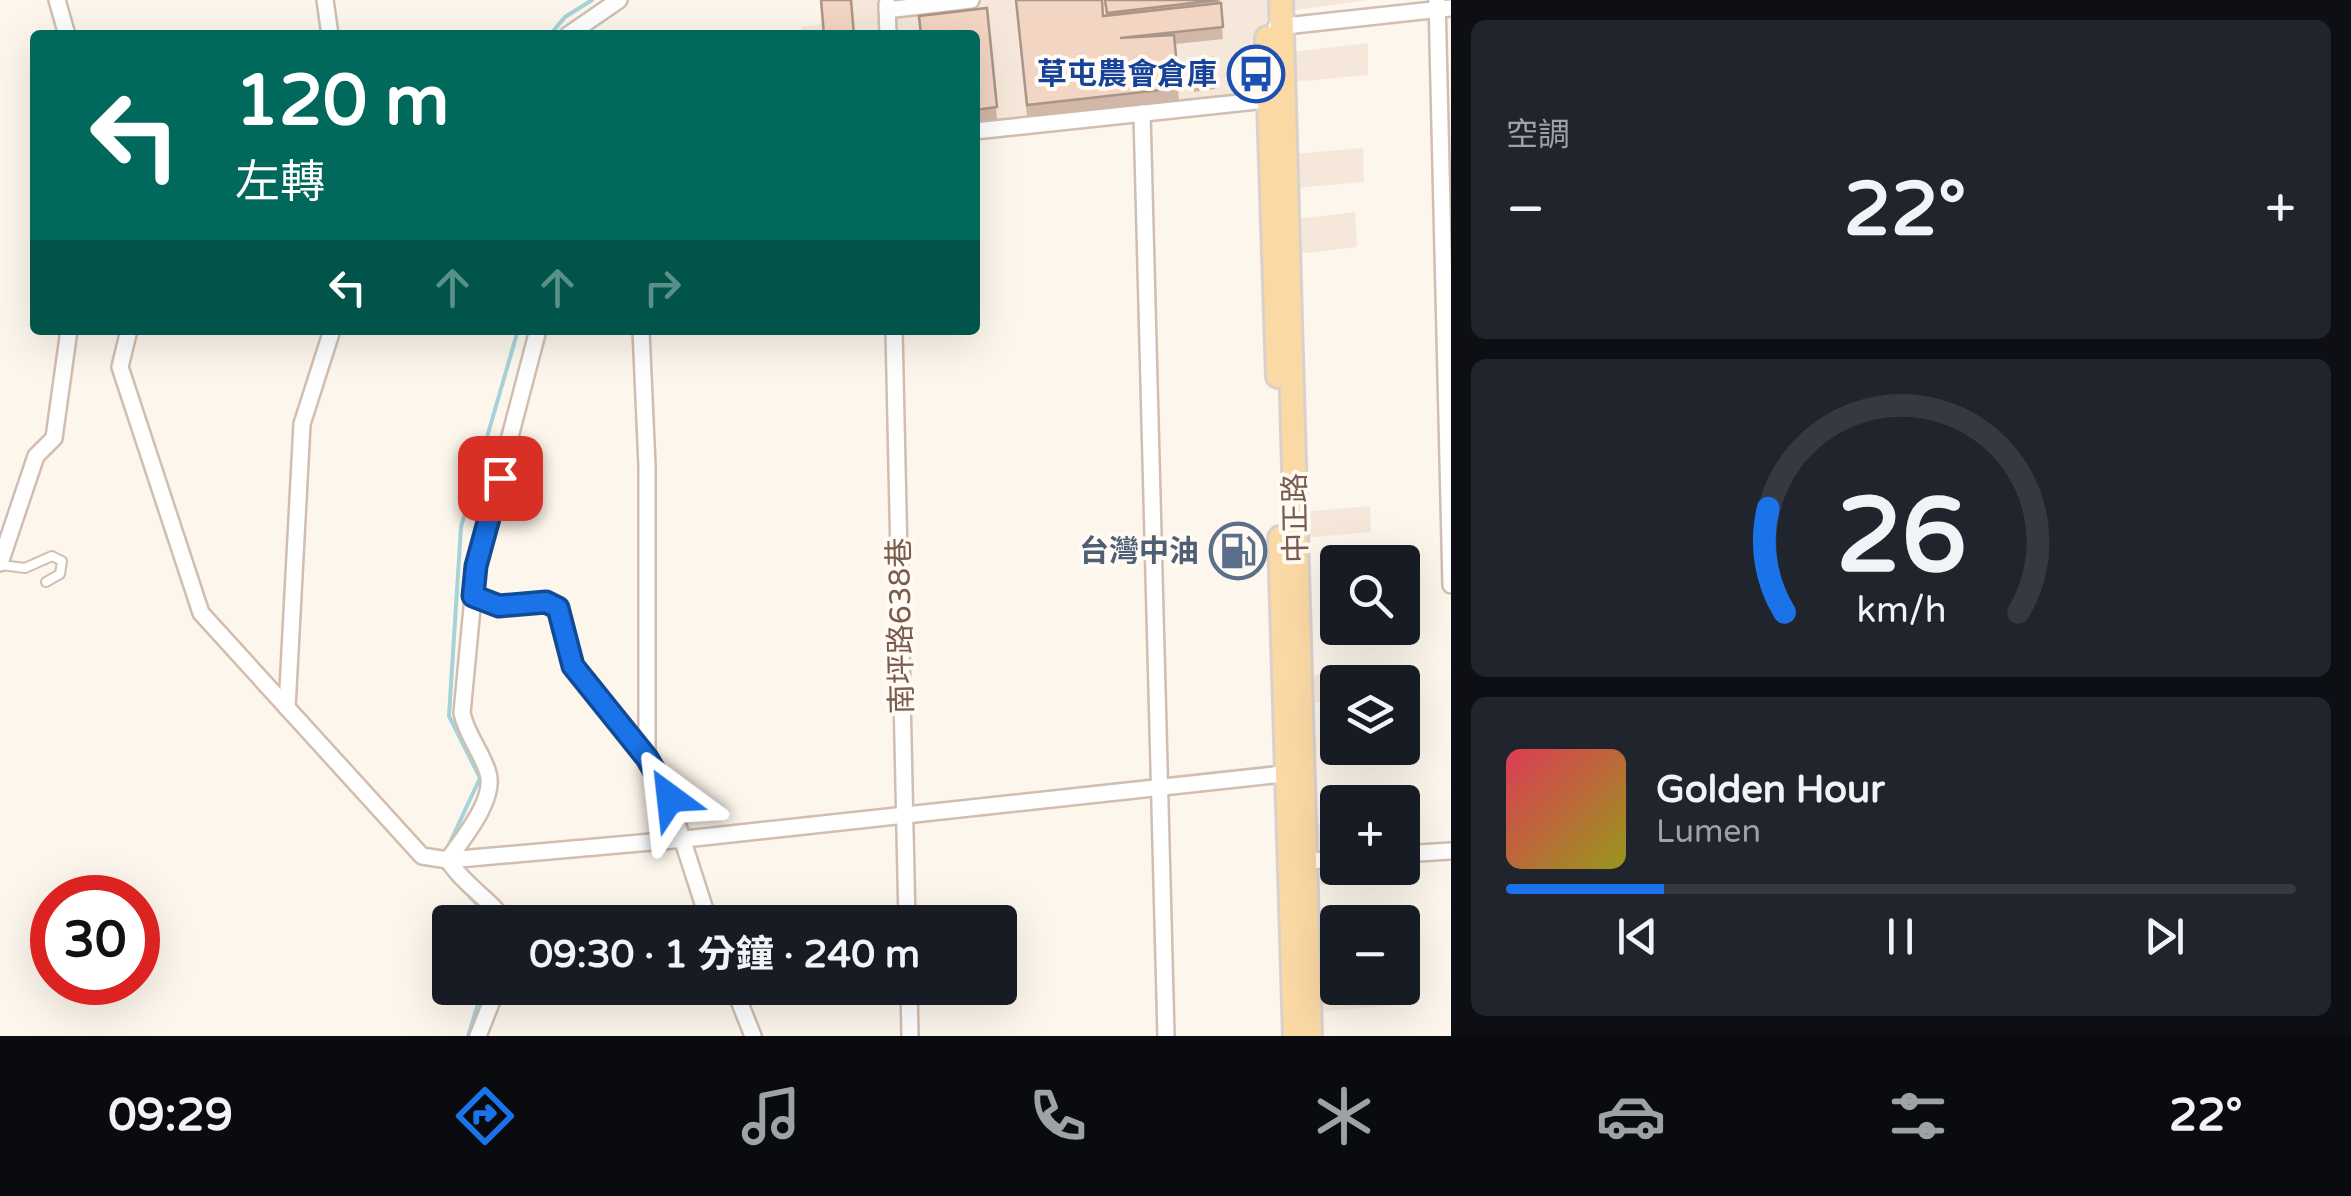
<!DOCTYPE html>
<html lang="zh-TW">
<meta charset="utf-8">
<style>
:root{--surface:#171b24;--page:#20242c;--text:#f1f3f6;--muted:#9ea1a6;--line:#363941;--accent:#1a73e8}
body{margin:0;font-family:"Varela Round","Noto Sans TC",sans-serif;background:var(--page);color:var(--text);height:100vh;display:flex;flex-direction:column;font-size:38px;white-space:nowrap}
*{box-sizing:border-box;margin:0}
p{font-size:32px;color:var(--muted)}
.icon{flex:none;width:55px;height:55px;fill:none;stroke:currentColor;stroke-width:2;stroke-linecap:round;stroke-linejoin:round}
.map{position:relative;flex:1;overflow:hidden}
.panel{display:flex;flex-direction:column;gap:20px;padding:20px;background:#0d0f14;width:900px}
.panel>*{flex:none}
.guide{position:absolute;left:30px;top:30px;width:950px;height:305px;border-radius:10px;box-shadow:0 10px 40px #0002;background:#00695c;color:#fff;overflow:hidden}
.buttons{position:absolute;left:1320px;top:545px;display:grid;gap:20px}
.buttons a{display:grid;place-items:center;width:100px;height:100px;border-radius:10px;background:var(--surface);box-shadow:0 10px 40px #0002;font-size:50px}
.speed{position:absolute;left:30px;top:875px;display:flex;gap:20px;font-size:50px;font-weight:700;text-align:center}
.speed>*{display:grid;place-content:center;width:130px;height:130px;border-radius:50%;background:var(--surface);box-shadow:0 10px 40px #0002;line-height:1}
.speed .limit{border:15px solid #d22;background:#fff;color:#111}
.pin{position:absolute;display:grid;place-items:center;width:85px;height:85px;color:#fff;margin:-42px;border-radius:20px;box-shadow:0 5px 15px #0006}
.me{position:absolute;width:110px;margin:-55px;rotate:330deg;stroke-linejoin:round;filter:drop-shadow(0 0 8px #0008)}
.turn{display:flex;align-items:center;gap:35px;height:210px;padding:0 40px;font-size:45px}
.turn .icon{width:130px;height:130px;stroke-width:2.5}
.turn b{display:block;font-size:70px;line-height:85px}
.lanes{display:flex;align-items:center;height:95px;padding:0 40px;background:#0003;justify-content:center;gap:50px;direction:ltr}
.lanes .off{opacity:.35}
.big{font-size:75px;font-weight:700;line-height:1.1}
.panel .card{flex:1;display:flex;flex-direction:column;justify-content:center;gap:15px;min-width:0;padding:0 35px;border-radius:15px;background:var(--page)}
.panel .dial{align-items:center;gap:0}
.dial svg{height:260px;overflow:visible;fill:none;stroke:var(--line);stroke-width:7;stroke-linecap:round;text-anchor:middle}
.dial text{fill:var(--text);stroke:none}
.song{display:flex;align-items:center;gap:30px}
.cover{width:120px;height:120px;border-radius:15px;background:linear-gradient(135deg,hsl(350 70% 55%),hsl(60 70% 35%))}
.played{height:10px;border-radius:5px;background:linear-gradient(90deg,var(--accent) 20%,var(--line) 20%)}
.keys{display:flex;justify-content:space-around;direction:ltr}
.heat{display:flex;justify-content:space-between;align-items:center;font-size:55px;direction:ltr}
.trip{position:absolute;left:432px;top:905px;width:585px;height:100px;border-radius:10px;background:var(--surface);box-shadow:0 10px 40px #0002;font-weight:700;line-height:100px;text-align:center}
.dock{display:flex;height:160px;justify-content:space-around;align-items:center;background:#090b0e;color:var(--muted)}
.dock .icon{width:70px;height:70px}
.dock .selected{color:var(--accent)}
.dock b{font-size:45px;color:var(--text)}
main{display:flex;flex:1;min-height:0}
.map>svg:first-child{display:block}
</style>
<main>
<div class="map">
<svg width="1451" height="1036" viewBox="0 0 1451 1036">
<rect width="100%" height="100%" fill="#fdf6ec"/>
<g fill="#f5e8da">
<path d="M822,0h69v5l52,-5h425l-78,11 3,41 75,-9v32l-76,7 -1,19 -316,31v-97h-173v-8l20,-3z"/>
<path d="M1363,148l1,34 -69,6 -1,-34z"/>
<path d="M1355,212l2,35 -59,7 -1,-35z"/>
<path d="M1370,506l1,26 -69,6 -1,-26z"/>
<path d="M1371,669l1,13h-34l-1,18 -28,3 -2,-27z"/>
<path d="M1336,823l2,45h30l1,14 -56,3v-60z"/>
<path d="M1337,943l1,45h58v17l-79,7 -1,-67z"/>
</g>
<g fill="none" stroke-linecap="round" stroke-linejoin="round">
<g stroke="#a5d3da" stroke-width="4">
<path d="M550,35l15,-18 27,-17"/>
<path d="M446,851l34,-73 -31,-62 12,-189 57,-197"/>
<path d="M441,865l52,57"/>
<path d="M468,1036l15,-48"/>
</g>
<g stroke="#d1beb0" stroke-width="12">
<path id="service" d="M1,565l24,3 27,-12 10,5 -2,13 -14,8"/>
</g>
<g stroke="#d1beb0" stroke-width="20">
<g id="minor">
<path d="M57,0l10,35"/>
<path d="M325,0l5,35"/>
<path d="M1437,0l14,585"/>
<path d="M887,4l1,31"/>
<path d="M887,10l84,-10"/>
<path d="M1276,27l175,-19"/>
<path d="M568,35l51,-35"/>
<path d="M1142,113l24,923"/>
<path d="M975,131l301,-32"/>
<path d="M129,330l-9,37 81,246 221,243 26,4 237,-21 607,-66"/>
<path d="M641,330l6,136v292"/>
<path d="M894,330l13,592"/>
<path d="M0,563l36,-107 18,-18 15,-108"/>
<path d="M473,595l26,11 47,-4 12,6 15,58 74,92 22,40 40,124"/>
<path d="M287,708l15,-284 30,-94"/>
<path d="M1402,854l49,-3"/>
<path d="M1296,862l42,-3"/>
<path d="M504,922c-9,-20 -40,-36 -56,-62 14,-21 48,-60 40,-87 -6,-21 -21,-37 -26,-60l14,-147 62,-236"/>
<path d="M734,988l19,48"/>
<path d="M909,988l1,48"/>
<path d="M478,1036l19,-48"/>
</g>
</g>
<g stroke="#dad1cd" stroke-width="28">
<g id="primary">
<path d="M1281,0l29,1036"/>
<path d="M1267,38l11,338"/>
<path d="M1280,538l15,498"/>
</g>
</g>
<use href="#service" stroke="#fff" stroke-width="8"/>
<use href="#minor" stroke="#fff" stroke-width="15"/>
<use href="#primary" stroke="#fbd9a5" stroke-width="22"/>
</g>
<g fill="#d1b7a8">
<path d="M1016,0l90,16 -2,-16h116l3,39 -48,5 4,57 -152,16z"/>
<path d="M987,8l10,111 -22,3v-87h-55l-1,-19z"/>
<path d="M1192,61l23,16v12l-21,3z"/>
</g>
<g fill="#f3d5c3" stroke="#aa9588" stroke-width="2.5">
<path d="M821,0h30l3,35h-30z"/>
<path d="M1016,0h86l1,16 118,-13 2,24 -103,11 54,-3 5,53 -152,17z"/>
<path d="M1105,0h113l-111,13z"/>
<path d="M987,8l10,99 -22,3v-75h-54l-2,-19z"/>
<path d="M1213,58l2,19 -21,2 -2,-18z"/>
</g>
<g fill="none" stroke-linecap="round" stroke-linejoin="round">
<g stroke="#114b97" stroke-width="25">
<path id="route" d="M500,478l-24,88 -3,30 26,10 47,-4 12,6 15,58 74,92 23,40"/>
</g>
<use href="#route" stroke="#1a73e8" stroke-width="18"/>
</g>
<defs>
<g id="bus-ring" transform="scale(2.875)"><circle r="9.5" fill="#fffaf3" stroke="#1a4fb4" stroke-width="1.5"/><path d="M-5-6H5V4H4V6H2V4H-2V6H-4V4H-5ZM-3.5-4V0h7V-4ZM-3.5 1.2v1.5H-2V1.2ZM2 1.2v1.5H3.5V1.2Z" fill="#1a4fb4"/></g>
<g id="fuel-ring" transform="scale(2.875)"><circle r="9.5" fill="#fffaf3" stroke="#5c6f8a" stroke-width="1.5"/><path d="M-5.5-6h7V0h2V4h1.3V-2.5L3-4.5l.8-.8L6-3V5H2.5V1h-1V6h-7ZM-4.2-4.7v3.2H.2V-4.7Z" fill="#5c6f8a"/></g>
</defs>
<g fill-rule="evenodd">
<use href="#bus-ring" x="1256" y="74"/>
<use href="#fuel-ring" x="1238" y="551"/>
</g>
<g text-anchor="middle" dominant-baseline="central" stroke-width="8" stroke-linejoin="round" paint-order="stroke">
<g font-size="30" font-weight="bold" fill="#164399" stroke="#fffaf3" text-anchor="end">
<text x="1217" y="74">草屯農會倉庫</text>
</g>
<g font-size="30" fill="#7a5c4d" stroke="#fffaf3">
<text transform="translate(1296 518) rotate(-91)">中正路</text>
<text transform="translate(901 626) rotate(-91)">南坪路638巷</text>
</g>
<g font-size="30" font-weight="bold" fill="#4e5e75" stroke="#fffaf3" text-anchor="end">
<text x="1199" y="551">台灣中油</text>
</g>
</g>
</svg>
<div class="buttons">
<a><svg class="icon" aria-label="search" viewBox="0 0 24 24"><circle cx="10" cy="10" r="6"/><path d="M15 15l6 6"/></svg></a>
<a><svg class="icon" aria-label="layers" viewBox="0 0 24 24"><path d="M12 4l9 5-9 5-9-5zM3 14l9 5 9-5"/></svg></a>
<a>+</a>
<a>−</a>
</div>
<div class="speed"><div class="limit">30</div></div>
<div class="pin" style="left:500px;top:478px;background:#d93025"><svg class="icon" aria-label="arrive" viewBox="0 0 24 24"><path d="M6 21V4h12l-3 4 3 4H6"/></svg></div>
<svg class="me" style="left:670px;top:798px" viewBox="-20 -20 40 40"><path d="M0-17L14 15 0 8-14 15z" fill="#1a73e8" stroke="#fff" stroke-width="4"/></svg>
<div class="trip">09:30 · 1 分鐘 · 240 m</div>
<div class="guide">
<div class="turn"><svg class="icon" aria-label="left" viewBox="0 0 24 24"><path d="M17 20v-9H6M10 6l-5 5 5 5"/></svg><div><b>120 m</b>左轉</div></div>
<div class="lanes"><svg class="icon" aria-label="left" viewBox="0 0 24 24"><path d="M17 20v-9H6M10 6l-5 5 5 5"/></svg><svg class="icon off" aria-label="ahead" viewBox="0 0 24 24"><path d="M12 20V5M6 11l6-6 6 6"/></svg><svg class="icon off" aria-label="ahead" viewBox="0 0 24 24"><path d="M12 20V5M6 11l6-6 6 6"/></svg><svg class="icon off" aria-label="right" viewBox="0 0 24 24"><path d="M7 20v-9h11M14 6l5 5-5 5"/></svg></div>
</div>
</div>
<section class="panel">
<div class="card"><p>空調</p>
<div class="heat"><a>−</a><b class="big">22°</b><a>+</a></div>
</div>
<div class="card dial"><svg viewBox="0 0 100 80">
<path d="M14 69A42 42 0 1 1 86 69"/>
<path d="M14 69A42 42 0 0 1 9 37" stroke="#1a73e8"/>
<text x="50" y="56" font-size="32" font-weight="700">26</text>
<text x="50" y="72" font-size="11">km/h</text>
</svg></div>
<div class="card">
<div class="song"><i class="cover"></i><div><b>Golden Hour</b><p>Lumen</p></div></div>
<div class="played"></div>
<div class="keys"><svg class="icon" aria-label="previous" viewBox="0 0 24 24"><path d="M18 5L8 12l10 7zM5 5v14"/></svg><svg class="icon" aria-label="pause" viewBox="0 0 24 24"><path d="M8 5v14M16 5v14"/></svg><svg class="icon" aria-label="next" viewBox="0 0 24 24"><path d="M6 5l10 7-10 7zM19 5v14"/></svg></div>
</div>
</section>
</main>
<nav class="dock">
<b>09:29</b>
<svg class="icon selected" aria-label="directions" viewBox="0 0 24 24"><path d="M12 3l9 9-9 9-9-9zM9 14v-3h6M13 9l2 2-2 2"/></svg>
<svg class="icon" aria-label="music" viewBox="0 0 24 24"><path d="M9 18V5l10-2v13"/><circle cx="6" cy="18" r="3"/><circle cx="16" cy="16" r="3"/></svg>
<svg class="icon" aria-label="phone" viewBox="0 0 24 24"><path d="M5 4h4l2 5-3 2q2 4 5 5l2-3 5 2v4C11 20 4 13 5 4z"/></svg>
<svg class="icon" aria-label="climate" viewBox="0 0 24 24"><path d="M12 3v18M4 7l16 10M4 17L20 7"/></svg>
<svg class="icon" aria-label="car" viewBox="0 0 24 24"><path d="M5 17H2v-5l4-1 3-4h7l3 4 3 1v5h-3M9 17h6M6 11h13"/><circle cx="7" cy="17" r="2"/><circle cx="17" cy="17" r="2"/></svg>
<svg class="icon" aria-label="filters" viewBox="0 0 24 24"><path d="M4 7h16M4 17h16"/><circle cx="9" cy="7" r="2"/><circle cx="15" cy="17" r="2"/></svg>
<b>22°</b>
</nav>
